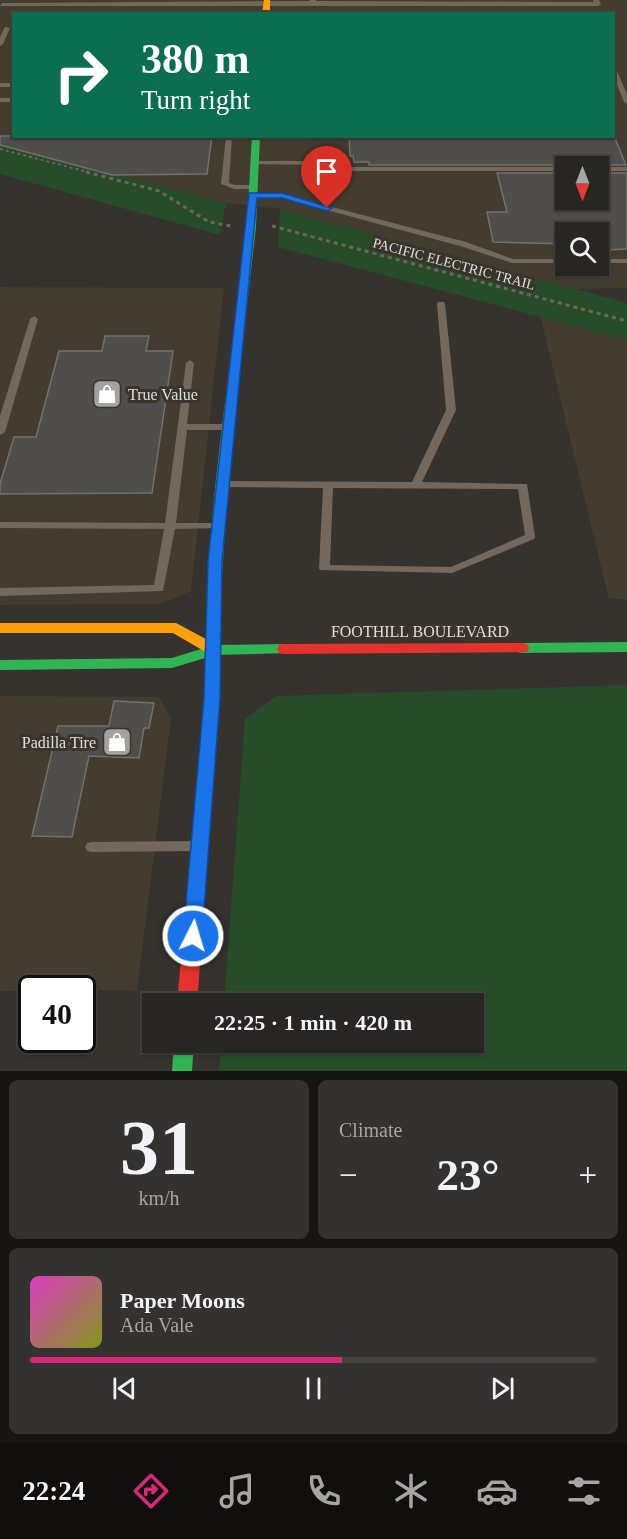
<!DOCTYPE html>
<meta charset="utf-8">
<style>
:root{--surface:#282623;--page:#343230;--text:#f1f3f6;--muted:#a5a5a6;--line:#444341;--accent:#db2777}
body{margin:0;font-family:Georgia,serif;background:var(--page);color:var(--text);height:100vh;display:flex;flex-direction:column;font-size:22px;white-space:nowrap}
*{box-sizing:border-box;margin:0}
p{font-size:20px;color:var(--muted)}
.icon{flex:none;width:33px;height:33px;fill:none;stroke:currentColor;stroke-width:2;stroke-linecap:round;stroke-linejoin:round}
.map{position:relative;height:1071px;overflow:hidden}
.sheet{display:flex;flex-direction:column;gap:9px;padding:9px;background:#161513;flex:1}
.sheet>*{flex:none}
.banner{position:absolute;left:12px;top:12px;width:603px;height:126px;border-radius:0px;box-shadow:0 2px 4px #0004,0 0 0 2px var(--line);background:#0b6e4f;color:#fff;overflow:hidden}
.needle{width:39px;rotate:180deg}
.buttons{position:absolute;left:555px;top:156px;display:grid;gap:12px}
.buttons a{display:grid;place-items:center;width:54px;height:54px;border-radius:0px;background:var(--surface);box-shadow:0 2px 4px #0004,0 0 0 2px var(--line);font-size:30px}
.speed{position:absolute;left:18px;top:975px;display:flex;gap:12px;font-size:30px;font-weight:700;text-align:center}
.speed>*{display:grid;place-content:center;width:78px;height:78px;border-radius:50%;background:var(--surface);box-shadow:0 2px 4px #0004,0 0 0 2px var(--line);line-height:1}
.speed .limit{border:3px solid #111;border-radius:9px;background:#fff;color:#111}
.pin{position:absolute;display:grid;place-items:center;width:51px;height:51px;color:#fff;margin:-62px -26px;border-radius:50% 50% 50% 0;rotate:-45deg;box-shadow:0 0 6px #0007}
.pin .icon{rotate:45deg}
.me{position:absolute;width:66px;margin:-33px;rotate:5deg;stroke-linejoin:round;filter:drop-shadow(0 0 4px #0008)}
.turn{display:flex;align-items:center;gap:21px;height:126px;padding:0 30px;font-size:27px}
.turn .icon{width:78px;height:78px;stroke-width:2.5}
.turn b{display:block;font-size:42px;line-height:51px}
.big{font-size:45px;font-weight:700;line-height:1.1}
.sheet .widget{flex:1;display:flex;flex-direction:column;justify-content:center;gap:9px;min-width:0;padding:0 21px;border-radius:9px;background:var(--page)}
.sheet .dial{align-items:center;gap:0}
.dial b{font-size:78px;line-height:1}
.song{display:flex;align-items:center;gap:18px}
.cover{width:72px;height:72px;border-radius:9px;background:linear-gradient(135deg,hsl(310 70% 55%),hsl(70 70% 35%))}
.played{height:6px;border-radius:3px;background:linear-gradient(90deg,var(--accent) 55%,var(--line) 55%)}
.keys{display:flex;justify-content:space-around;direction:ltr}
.heat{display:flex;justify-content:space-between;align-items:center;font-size:33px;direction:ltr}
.sheet .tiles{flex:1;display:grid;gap:9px;grid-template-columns:1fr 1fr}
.widget:last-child{grid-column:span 2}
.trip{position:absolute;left:142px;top:993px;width:342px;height:60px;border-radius:0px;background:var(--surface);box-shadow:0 2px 4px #0004,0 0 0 2px var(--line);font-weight:700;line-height:60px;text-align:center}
.tabs{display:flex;height:96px;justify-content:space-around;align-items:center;background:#100f0e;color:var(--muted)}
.tabs .icon{width:42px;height:42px}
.tabs .on{color:var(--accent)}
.tabs b{font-size:27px;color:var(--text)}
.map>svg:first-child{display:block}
</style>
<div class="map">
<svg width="627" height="1071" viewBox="0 0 627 1071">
<rect width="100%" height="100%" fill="#36332f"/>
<g fill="#433c2f" fill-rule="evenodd">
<path d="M0,0h627v288l-53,1 -294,-80 -54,-6 -226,-60zM14,14h600v122h-600zM566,166h32v34h-32zM566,232h32v34h-32z"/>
<path d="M0,287l224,1 -33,303 -31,13 -160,1z"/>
<path d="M540,315l87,25v259h-18z"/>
<path d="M0,696l159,1 12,21 -34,273 -105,-3 -1,3h-31z"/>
</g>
<g fill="#274c29">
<path d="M0,143l226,60 -6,32 -220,-61z"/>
<path d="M280,209l347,94v37l-349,-93z"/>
<path d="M627,685v386h-408l2,-28 253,-1v-38l-250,-1 21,-284 31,-23z"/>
</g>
<g fill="#504e4b" stroke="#72706c" stroke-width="1.5">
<path d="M0,136h212l-5,38 -95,1 -112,-30z"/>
<path d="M349,136h265l12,29h-257v-3h-15l-1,-6h-3z"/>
<path d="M497,173h69v27h32v-27h29v76l-21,1 -2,-6h-6v-12h-32v12l-73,-2 -6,-30h20z"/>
<path d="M105,336h44l-3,15h27l-21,142 -152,1v-10l14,-47h22l23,-86h43z"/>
<path d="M114,701l40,2 -5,25h-5l-5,30 -50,-2 -17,81 -40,-1 26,-110h51z"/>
</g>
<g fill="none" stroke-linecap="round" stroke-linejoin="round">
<path stroke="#6c655d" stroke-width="2" stroke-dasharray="3 3" stroke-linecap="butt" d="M0,149l92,24"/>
<g stroke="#6c655d" stroke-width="3" stroke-dasharray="4 4" stroke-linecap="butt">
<path d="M86,172l73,19 50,31 22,4"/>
<path d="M272,226l355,95"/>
</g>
<g fill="#73685b" fill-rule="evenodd">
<path d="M310,0h6v1l278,1 -1,-2h6l2,4 -3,2h-598l2,-3 308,-2z"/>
<path d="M5,27l5,1 -7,16 -3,2v-9z"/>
<path d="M614,69l3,2 10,23v10l-3,-2 -10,-25z"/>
<rect x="0" y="83" width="14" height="4"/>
<rect x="0" y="98" width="14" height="4"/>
<path d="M226,136h6l-3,47 6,2h21v4h-22l-13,-5z"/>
<path d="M255,161h64l25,6h222v4h-222l-25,-6 -66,-1v-2z"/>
<rect x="598" y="167" width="29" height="4"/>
<path d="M250,193l32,1 184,48 47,17h53v4h-54l-52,-17 -178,-48 -29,-1h-3z"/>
<rect x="598" y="259" width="29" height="4"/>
<path d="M438,302h6l1,2 11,106 -34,72 105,2 8,53 -1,2 -82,34 -132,-3 -1,-2 4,-80 -100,-1 -5,-3 5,-3 189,1 34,-72 -9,-106zM333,488l185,1 7,46 -74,32 -121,-2z"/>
<path d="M34,316l4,3 -33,113 -5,3v-19l30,-97z"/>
<path d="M190,360l4,3 -7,61h41l5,3 -5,3h-41l-11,93h42l4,1 1,2 -1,2 -47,1 -12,62 -163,5v-8l154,-3 10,-56 -164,-1v-6l165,1 21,-160z"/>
<path d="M197,841l5,1 2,4 -2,4 -5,1 -105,1 -5,-1 -2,-4 2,-4 5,-1z"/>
</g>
<g fill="#30b455" fill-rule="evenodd">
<path d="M252,136h8l-4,91 -26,227 -9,137 -7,5 -7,-5c6,-122 27,-242 39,-363 3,-31 4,-61 6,-92z"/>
<path d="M627,642v10l-105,1 -5,-1 -2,-4 2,-4 5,-1z"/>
<path d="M284,644l5,1 2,4 -2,4 -74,2 -43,13 -172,2v-10l172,-2 42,-13z"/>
<path d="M174,1042h20l-2,29h-20z"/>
</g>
<g fill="#ff9f0a" fill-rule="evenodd">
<path d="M264,0h6v14h-8z"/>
<path d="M0,623h176l43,23 2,4 -2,4h-10l-36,-21h-173z"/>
</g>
<g fill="#e5322d" fill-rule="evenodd">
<path d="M214,586l7,5 -1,107 -23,306h-20l27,-306 3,-107z"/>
<path d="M522,643l5,1 2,4 -2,4 -243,2 -5,-1 -2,-4 2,-4 5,-1z"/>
</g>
</g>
<path fill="#1a73e8" stroke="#114b97" stroke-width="1.5" d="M249,193h33l50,15 -5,3 -45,-13h-25l-35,363 -2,137 -18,238 -3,6 -6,2 -7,-2 -3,-6 21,-238 4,-137z"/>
<defs>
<g id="shop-square" transform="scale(1.5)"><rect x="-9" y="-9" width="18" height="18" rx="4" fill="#a5a29e" stroke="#39342c"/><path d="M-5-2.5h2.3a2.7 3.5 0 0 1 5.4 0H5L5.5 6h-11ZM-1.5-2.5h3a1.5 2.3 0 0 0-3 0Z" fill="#fff"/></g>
</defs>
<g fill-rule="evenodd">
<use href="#shop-square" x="107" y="394"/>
<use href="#shop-square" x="117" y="742"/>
</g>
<g text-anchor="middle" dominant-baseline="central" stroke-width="6" stroke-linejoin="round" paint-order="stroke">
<g font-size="14" fill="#e1ded9" stroke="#39342c">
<text transform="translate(454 264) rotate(15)">PACIFIC ELECTRIC TRAIL</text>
</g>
<g font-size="16" fill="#e1ded9" stroke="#39342c" text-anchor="start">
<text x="128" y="394">True Value</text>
<text x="96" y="742" text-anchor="end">Padilla Tire</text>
</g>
<g font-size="16" fill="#e1ded9" stroke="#39342c">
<text x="420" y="631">FOOTHILL BOULEVARD</text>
</g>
</g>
</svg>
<div class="buttons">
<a><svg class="needle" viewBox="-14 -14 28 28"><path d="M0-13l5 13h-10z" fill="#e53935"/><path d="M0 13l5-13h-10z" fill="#a5a5a6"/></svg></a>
<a><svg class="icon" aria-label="search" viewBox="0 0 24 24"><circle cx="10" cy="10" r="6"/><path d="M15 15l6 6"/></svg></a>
</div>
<div class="speed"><div class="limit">40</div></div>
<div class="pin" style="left:327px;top:208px;background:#d93025"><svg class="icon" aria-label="arrive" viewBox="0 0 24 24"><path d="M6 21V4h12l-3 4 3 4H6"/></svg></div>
<svg class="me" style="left:193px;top:936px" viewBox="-20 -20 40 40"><circle r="17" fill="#1a73e8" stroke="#fff" stroke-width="3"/><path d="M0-11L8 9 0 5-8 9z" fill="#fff"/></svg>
<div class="trip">22:25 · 1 min · 420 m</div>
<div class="banner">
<div class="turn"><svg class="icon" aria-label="right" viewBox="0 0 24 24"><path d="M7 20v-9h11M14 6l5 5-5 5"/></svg><div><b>380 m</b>Turn right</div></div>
</div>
</div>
<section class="sheet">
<div class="tiles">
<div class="widget dial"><b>31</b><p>km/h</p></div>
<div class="widget"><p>Climate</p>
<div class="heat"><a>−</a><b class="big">23°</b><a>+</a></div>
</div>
<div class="widget">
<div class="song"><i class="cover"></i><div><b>Paper Moons</b><p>Ada Vale</p></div></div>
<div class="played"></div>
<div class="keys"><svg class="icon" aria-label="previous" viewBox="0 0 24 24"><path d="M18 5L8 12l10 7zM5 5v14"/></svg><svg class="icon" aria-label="pause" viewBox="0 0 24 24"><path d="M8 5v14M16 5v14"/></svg><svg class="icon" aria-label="next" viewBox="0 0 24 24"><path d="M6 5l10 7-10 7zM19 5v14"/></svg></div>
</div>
</div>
</section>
<nav class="tabs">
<b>22:24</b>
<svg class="icon on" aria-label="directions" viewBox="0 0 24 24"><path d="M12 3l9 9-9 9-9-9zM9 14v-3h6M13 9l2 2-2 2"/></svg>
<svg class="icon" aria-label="music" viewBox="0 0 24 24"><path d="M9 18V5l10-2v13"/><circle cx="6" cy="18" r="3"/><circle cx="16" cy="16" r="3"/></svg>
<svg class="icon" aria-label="phone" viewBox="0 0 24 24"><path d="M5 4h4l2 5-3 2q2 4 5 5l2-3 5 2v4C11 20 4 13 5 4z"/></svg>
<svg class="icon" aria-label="climate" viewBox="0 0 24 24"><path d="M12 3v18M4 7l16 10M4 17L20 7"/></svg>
<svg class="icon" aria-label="car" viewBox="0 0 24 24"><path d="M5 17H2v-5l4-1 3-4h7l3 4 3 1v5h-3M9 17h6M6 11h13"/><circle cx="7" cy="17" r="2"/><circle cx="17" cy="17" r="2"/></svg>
<svg class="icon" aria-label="filters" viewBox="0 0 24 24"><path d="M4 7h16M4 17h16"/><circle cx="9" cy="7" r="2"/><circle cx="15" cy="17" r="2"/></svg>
</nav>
